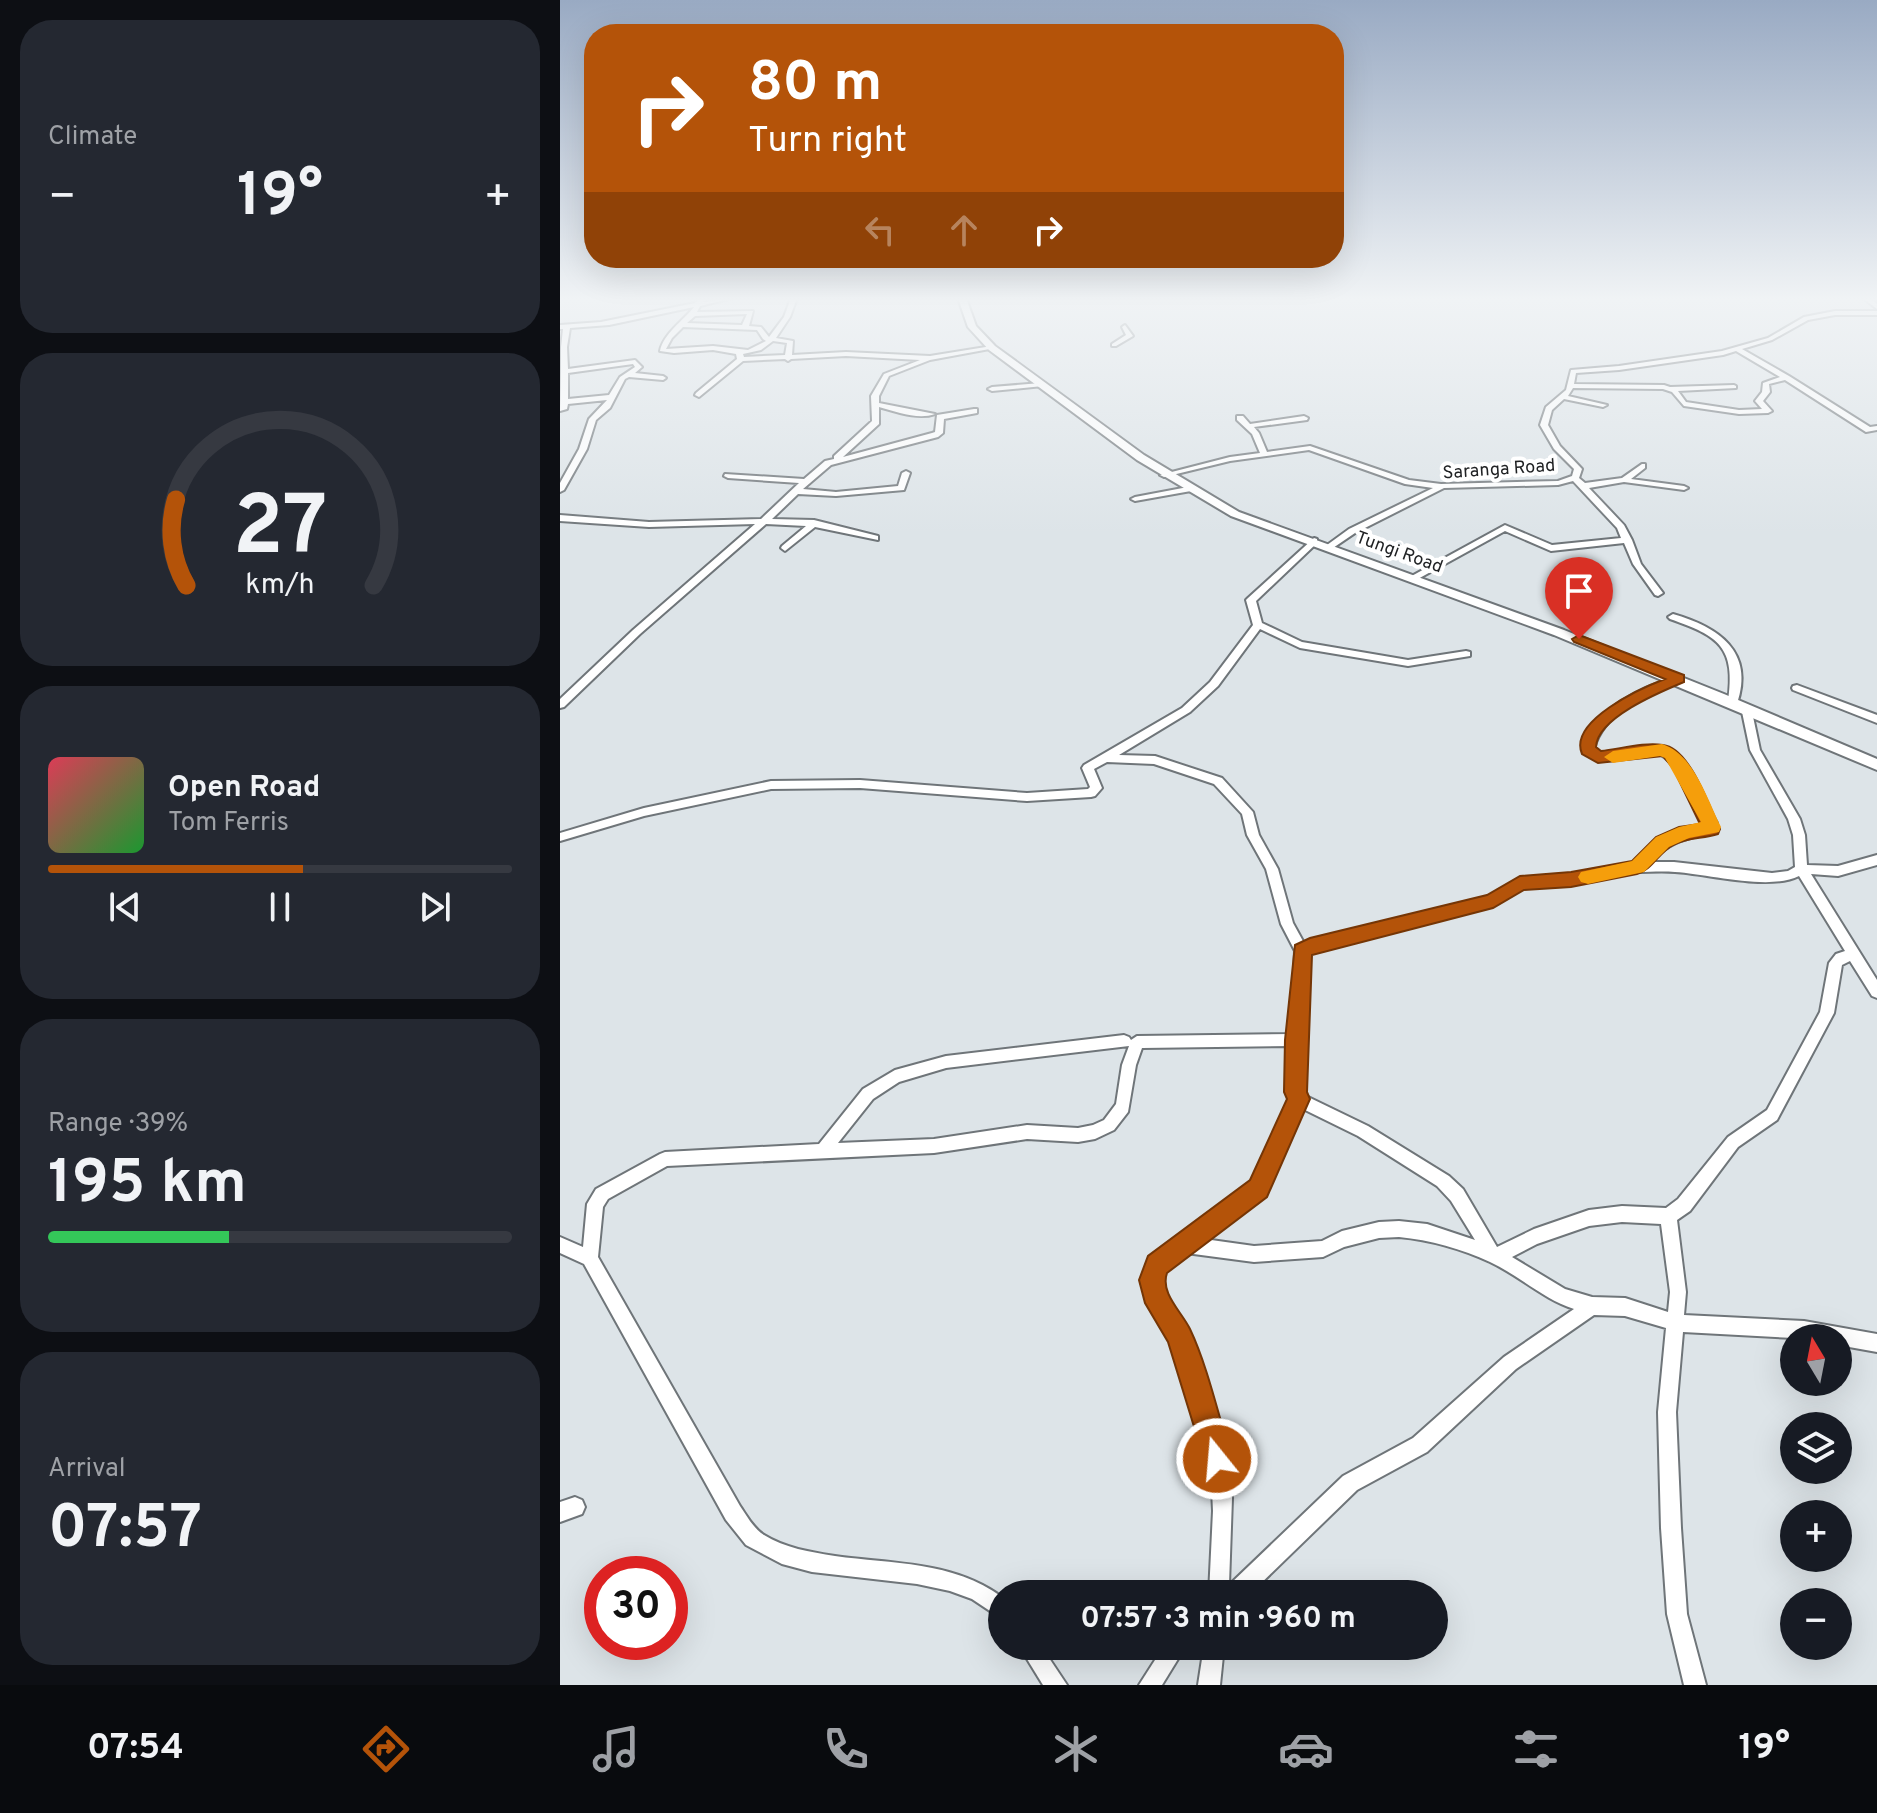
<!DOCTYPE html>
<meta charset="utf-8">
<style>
:root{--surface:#171b24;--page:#242831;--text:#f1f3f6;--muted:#9ea1a6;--line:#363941;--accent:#b45309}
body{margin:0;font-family:Overpass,sans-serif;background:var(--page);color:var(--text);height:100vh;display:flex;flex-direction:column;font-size:30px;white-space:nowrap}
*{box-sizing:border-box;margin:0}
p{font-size:26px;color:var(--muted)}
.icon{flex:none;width:44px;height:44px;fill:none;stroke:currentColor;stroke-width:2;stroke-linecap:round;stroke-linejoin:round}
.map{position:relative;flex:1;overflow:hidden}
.side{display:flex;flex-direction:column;gap:20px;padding:20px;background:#0d0f14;width:560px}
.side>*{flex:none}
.top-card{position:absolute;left:24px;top:24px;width:760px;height:244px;border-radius:32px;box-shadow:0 8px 32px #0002;background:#b45309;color:#fff;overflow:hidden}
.needle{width:52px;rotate:350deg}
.controls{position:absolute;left:1220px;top:1324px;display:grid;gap:16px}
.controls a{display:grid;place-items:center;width:72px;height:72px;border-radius:50%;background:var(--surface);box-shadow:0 8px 32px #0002;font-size:40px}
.speed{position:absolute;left:24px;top:1556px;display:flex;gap:16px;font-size:40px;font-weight:700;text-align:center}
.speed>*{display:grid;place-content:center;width:104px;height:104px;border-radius:50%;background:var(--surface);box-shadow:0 8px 32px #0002;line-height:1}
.speed .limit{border:12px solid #d22;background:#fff;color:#111}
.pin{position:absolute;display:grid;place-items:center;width:68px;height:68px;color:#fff;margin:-82px -34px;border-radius:50% 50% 50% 0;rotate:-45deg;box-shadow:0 0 8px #0007}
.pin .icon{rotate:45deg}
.me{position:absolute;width:88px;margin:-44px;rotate:343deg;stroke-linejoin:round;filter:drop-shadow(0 0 6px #0008)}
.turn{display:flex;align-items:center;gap:28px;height:168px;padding:0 32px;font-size:36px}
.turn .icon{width:104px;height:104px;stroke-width:2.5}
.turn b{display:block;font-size:56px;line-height:68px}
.lanes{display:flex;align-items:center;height:76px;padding:0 32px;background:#0003;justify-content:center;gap:40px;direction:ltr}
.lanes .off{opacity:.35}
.big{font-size:60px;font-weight:700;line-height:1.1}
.side .widget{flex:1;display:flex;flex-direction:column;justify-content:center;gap:12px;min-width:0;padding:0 28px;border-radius:32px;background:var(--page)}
.side .dial{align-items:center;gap:0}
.dial svg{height:208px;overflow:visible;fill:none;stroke:var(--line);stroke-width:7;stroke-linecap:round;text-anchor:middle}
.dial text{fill:var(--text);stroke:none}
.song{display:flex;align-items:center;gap:24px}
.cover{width:96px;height:96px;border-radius:12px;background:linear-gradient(135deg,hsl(350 70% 55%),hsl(130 70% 35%))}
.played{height:8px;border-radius:4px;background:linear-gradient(90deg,var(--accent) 55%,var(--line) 55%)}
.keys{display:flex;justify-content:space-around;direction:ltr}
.heat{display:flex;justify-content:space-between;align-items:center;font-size:44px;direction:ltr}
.charge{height:12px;border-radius:6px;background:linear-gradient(90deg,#34c759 39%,var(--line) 0)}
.trip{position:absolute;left:428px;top:1580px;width:460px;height:80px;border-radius:40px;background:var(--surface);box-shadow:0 8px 32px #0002;font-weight:700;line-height:80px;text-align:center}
.tab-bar{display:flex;height:128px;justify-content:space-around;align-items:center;background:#090b0e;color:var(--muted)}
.tab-bar .icon{width:56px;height:56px}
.tab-bar .on{color:var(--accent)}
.tab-bar b{font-size:36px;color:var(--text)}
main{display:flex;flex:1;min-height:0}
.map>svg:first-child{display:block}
</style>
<main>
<section class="side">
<div class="widget"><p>Climate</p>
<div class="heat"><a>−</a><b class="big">19°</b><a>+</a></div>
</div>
<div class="widget dial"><svg viewBox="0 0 100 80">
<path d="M14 69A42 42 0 1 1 86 69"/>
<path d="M14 69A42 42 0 0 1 10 36" stroke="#b45309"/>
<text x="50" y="56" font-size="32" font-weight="700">27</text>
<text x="50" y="72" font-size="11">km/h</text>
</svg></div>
<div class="widget">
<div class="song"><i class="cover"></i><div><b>Open Road</b><p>Tom Ferris</p></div></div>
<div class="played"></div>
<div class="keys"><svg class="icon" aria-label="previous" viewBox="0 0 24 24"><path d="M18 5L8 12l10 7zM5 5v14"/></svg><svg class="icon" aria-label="pause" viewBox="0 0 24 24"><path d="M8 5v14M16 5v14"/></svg><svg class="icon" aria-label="next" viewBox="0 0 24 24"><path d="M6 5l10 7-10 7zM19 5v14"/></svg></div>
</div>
<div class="widget"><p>Range · 39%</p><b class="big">195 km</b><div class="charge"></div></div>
<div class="widget"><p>Arrival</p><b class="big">07:57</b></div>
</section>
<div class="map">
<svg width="1317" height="1685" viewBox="0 0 1317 1685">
<rect width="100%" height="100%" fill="#dde4e8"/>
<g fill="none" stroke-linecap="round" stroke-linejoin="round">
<g stroke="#6f7579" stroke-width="4">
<g id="minor">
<path d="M140,298h8l-5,4 30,-4 -33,8 -3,6 56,-1 -4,15 12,1 8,10 15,-20 7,-19h6l-7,19 -14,21 17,3 -1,14 54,-3 84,4 62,-10 3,2 -65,12 -41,16 -10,20v7l56,11c-17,6 -38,-2 -56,-7v17l-36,33 89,-24 3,-1 2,-17 37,-6h3v4l-33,6 -1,14 -5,4 -107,28 -28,24 33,3 62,-6 4,-13 4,-2 4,2 -6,17 -68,6 -38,-2 -26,25 42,1 64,16v4l-63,-13 -30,24 -4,-3 1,-2 24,-20 -40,-2 -126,110 -76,73 -4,1v-9l73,-69 122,-106 -106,3 -89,-6v-6l89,7 112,-3 38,-36 -71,-5 -4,-2 1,-2 79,5 21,-18 9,-2v-3l38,-35 -1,-25 13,-22 36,-14 -74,-4 -55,3 -3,2 -3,-2 -42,2 -44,36 -4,-2 1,-2 41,-34 -1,-5 -23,-4 -39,3 -14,-2c3,-17 24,-31 34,-44l-85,18 -39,3 -3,19 1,22 67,-9 7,7 -7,6 28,3 3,2 -3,2 -34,-3 -4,2 -15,29 -14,12 -9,29 -23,41 -4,2v-9l19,-34 10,-30 18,-19 -39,4 -1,5 -7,2 1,-64 2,-18h-3v-4l41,-3 94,-19zM187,314l-5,11 -55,-2 8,-7zM123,327l74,3 6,9 3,2 -18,9 -35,-4 -47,3 6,-11zM213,341l14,2 -2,12 -41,2 -1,-3 18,-4zM73,364l2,3 -15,10 -11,18 -41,4v-26z"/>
<path d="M1303,298h7l7,6v5z"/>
<path d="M1275,311h42v4h-42l-27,5 -36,20 -30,9 47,27 81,51 7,-1v4l-11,2 -81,-52 -16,4 1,8 -7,9 9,10 -4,2 -29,1 -55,-8 -12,-14 -9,-3 -90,-1 -5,8 39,9 -4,2 -39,-8 -12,11 -4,15 12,21 22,23 -3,9 6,5 37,-5 20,-14h3v4l-14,11 53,7 4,2 -4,2 -60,-8 -35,6 35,37 8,15 9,24 22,29 -5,3 -3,-1 -22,-31 -9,-21 -73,8 -46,-20 -89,49 -3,1 -5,-3 97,-53 47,20 69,-7 -4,-10 -44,-47 -15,4 -114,3 -89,45 -25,17 -3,-1v-4l22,-16 84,-41 -28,-4 -96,-34 -79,11 -66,16 -4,-2 70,-18 30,-4 -8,-19 -15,-14v-4h6l7,8 54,-8 4,2 -1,2 -53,7 5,6 8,19 43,-6 99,34 32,4 117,-3 14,-5 2,-7 -20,-20 -14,-24 6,-18 20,-17 5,-20 48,-4 103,-15 46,-13 36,-21zM1176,351l44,26 -17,6 -1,9 -7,9 7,8 -23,1 -53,-8 -8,-11 58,-3v-2l-2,-1 -64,2 -6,-2 -90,-1 2,-11 43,-3 104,-15z"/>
<path d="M565,325l8,11 -17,10h-4v-2l14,-9 -4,-8z"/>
<path d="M481,383l2,1v2l-51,5 -4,-2 4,-2z"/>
<path d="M628,487h3v4l-56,10 -4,-2 4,-2z"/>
<path d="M754,538l3,1v4l-61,58 6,22 40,19 106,18 58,-9 4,1v4l-62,10 -108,-18 -40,-19 -42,57 -28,26 -71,43 36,1 67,22 31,34 6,23 19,34 15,54 11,20 185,-46 31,-19 51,-4 62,-11 33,-26 21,-8 18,-4c-7,-20 -25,-59 -45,-71l-62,7 -15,-11c10,-41 58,-63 96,-74l4,1v4c-33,12 -80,30 -89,68l6,4c14,-2 51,-9 63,-6 23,4 43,57 54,76l-2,9c-31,8 -41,7 -66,30h25l98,11 16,-2 7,-4 -2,-32 -5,-16 -38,-69 -9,-43 5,-3 5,3 9,43 40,69 5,16 2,30 31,1 39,-11v10l-39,11 -27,-2 66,106v18l-5,-2 -22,-35 -8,4 -8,48 -57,107 -39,27 -48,64 -13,9 9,72 -2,23 120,6 73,13v18l-39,-7v-7h-44l-111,-6 -7,80 5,116 6,86 19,71h-22l-17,-71 -6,-86 -3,-116 8,-84 -41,-12 -31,-1 -78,54 -89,83 -70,38 -107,104h-41l4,-83 -2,-43 -8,-33 -27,-81 -26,-54 -4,-23 5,-18 25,-21 76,-55 39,-84 -2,-7 2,-46 -149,2 -6,17 -8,47 -14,18 -19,9 -17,3 -51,-3 -93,14 -267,13 -59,33 -5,8 -5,50 142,249c7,10 13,22 24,29 21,13 46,17 71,21 57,8 118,5 167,41v22l-30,-20 -22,-8 -33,-7 -105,-12 -30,-8 -36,-19 -20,-25 -142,-256 -24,-11v-16l23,10 4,-43 9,-15 64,-35 5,-2 154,-8 44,-55 32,-19 51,-14 178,-21 5,2 2,3 6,-4 154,-2 4,-83 -14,-27 -15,-55 -19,-34 -5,-21 -28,-30 -60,-20 -47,-2 -13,7 8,19 -7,8 -4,1 -64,4 -167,-13 -89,1 -127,27 -84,25v-8l84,-25 127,-27 89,-1 167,13 61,-4 2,-2 -8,-19 2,-3 98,-57 28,-26 43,-57 -7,-25 2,-2zM1077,872c13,0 25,-1 38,0 33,2 95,19 124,4l46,75 -9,3 -7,9 -9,49 -53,98 -39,27 -50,62 -12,9 -44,-2 -33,4 -55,19 -37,18 -34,-58 -14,-13 -81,-50 -64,-31 4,-141 6,-4 179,-44 30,-18 48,-4zM569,1046l-7,19 -6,39 -12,16 -11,5 -15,3 -51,-3 -93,14 -96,4 35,-44 26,-17 47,-14zM741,1108l57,28 79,50 14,15 24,39 -48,-16 -28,-3 -20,1 -37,9 -20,10 -68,5 -50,-7 60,-46zM1062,1222l39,2 9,68 -2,20 -43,-14 -33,-1 -27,-8 -53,-32 25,-13 52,-18zM839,1237c31,3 63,12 91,25 30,14 53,37 84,47l-70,48 -91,81 -70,38 -114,109 3,-87 -6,-46 -37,-109 -22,-45 -3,-9v-19l22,-17 68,9 69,-5 21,-10 35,-9z"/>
<path d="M1113,614c45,13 82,37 64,90l-4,1 -5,-3c8,-55 -9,-66 -58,-83l-2,-2z"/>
<path d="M1237,685l80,30v8l-84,-33 -1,-2 1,-2z"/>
<path d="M15,1497l7,3 3,7 -3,7 -22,8v-20z"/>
<path d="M459,1646h22l26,39h-24z"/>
<path d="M604,1646h22l-24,39h-23z"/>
<path d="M644,1646h20l-4,39h-22z"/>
</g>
</g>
<g stroke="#6f7579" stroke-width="4">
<path id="major" d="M398,298h8l10,28 19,20 149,109 95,57 325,118 160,64 153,65v11l-323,-135 -323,-119 -94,-56 -148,-110 -21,-23z"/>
</g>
<use href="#minor" fill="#fff" fill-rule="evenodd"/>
<use href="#major" fill="#fff" fill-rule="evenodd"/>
</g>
<linearGradient id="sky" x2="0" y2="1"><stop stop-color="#99aac3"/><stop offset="0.56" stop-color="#f0f3f5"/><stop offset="1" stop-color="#f0f3f5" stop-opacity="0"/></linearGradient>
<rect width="1317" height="534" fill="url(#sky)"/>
<path fill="#b45309" stroke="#753606" stroke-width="2" d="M1019,635l105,40v7c-24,10 -87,36 -88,65l5,4c19,-2 43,-9 62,-6 27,3 46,62 57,84l-2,5c-16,5 -30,3 -45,11 -14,7 -21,25 -36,29l-66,13 -47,3 -31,18 -181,47 -5,137 3,7 -43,98 -100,76c-7,20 14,38 23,56 18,38 29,89 42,130l-5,10 -10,4 -10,-4 -39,-127 -23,-39 -6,-23 9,-24 102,-76 37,-81 -3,-7 1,-52 10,-95 15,-7 177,-43 33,-19 51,-4 61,-11 24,-24 23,-10 21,-3 -27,-56 -10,-12 -65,7 -16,-9c-14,-33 59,-66 83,-75l-91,-37 -2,-3z"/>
<path fill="#f59e0b" d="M1102,744c32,10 45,55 59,83l-2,5 -30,6 -20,9 -25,25 -56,12 -7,-2 -3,-5 3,-5 51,-11 24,-24 23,-10 22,-5 -36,-64 -5,-2 -47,7 -9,-6 9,-6z"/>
<g text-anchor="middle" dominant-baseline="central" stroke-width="8" stroke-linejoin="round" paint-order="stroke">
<g font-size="18" fill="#202224" stroke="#fff">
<text transform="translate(939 470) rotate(-4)">Saranga Road</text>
<text transform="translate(839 553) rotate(20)">Tungi Road</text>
</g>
</g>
</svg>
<div class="controls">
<a><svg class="needle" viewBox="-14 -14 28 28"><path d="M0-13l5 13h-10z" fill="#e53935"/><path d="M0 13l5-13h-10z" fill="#9ea1a6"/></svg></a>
<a><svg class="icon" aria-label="layers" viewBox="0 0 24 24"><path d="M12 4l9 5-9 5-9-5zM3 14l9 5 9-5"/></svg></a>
<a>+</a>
<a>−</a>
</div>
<div class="speed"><div class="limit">30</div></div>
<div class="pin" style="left:1019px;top:639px;background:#d93025"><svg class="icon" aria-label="arrive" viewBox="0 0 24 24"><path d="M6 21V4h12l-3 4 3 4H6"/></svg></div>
<svg class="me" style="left:657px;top:1459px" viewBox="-20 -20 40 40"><circle r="17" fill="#b45309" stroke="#fff" stroke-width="3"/><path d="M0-11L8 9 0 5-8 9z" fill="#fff"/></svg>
<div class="trip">07:57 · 3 min · 960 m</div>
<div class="top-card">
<div class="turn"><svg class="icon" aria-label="right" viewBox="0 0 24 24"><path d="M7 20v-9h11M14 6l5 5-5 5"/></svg><div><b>80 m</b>Turn right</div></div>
<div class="lanes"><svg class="icon off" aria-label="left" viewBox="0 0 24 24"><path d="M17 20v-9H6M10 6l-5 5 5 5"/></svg><svg class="icon off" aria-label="ahead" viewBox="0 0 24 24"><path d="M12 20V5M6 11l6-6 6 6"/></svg><svg class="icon" aria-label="right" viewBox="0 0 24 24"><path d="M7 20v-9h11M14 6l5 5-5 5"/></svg></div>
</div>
</div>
</main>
<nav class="tab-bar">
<b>07:54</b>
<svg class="icon on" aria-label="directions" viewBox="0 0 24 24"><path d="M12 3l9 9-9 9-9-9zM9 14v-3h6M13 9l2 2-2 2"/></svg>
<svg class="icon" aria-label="music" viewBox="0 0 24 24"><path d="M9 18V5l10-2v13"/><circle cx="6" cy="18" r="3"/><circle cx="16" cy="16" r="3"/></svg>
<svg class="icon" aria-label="phone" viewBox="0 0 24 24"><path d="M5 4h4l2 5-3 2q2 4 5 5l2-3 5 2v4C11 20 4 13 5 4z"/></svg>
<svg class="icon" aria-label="climate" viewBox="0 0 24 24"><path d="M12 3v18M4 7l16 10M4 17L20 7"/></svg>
<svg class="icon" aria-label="car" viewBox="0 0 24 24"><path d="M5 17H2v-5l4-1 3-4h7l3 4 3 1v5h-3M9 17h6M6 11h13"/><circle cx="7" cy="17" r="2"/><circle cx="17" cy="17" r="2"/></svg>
<svg class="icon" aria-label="filters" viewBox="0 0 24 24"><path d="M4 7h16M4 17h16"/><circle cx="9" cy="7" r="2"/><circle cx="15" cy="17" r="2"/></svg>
<b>19°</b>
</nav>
